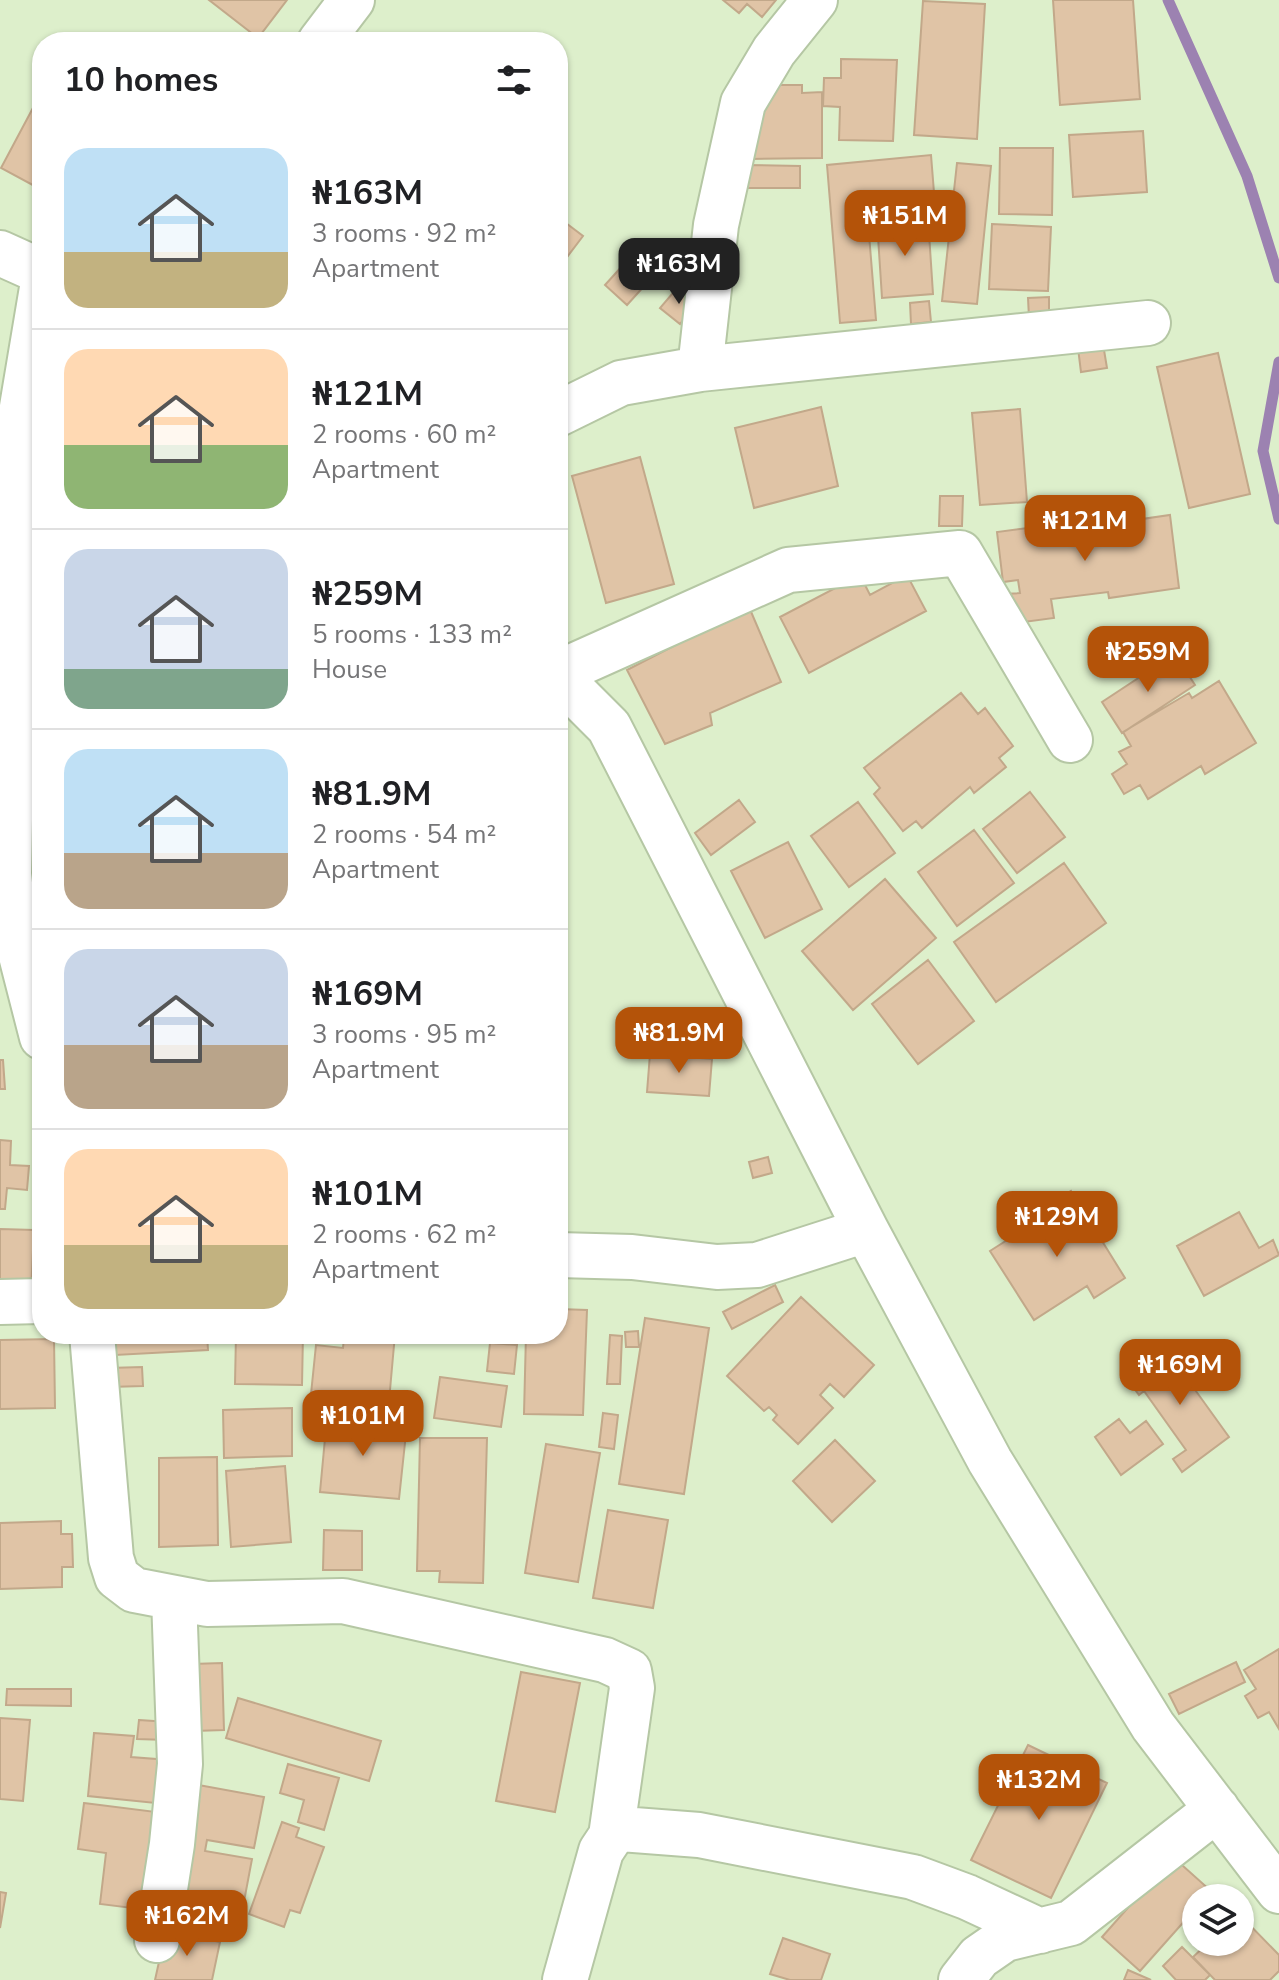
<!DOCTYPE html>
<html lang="en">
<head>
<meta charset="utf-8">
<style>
	:root { --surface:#fff; --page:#f6f6f6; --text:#202124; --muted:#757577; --line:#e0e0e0; --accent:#b45309 }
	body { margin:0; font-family:"Nunito Sans",sans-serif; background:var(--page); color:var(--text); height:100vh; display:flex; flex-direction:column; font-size:30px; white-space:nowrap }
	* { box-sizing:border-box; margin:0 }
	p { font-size:26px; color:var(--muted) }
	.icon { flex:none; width:44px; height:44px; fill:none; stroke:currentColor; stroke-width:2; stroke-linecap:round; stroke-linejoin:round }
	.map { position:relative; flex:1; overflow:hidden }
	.side { position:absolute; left:32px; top:32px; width:536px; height:1312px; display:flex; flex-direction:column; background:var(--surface); border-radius:32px; box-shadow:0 2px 6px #0004 }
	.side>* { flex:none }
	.controls { position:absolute; left:1182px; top:1884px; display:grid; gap:16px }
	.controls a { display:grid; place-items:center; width:72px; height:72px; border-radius:50%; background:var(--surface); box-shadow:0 2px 6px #0004; font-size:40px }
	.price { position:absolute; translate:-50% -68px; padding:0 18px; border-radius:16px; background:var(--accent); color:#fff; font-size:26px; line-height:52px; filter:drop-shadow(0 2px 4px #0008) }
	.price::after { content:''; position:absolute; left:50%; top:48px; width:24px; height:18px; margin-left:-12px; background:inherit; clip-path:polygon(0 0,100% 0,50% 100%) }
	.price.on { background:#222; color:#fff }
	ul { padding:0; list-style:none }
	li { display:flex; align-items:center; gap:24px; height:200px; padding:0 32px }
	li+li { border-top:2px solid var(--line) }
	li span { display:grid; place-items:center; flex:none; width:224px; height:160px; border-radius:24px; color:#555 }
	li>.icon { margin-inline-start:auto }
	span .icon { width:96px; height:96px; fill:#fffc; stroke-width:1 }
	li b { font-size:34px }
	h2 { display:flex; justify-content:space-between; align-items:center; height:96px; padding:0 32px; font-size:34px }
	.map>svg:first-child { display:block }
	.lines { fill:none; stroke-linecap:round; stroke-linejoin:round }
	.stream { stroke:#9c82b1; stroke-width:11 }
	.building { fill:#e0c4a6; stroke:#c2a88a; stroke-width:2 }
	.minor-casing { stroke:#b5c7a4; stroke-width:48 }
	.minor { stroke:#fff; stroke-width:44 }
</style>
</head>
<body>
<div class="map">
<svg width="1279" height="1980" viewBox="0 0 1279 1980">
	<rect width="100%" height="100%" fill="#ddefcb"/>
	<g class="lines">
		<path class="stream" d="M1168,0L1247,176L1279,278
			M1279,362L1263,451L1279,519"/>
	</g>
	<path class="building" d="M209,0H287L258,38Z
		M723,0H776L762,17L747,4L739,13Z
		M1053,0H1133L1140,99L1060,105Z
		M923,1L985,4L977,139L914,135Z
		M841,59L897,60L893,141L839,140L840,107L823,106L824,78H841Z
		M767,85H802V93L822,92V158L751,159Z
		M34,106L42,111V190L1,168Z
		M1143,131L1147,192L1073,197L1069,135Z
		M1000,148H1053L1052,215L999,214Z
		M931,155L935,205L867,210L876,320L840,323L827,165Z
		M957,163L991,166L977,304L942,301Z
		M743,165L800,166V188H742Z
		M558,217L583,236L558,269Z
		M928,218L933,294L882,298L877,221Z
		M992,224L1051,227L1048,291L989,289Z
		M624,264L646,284L627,305L605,285Z
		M678,287L697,304L680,324L660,308Z
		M1049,297V318H1029L1028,298Z
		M929,301L931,322L911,324L910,303Z
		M1103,344L1107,368L1081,372L1078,348Z
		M1218,353L1250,494L1189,508L1157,367Z
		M821,407L838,486L754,508L735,428Z
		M1020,409L1027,502L980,505L972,413Z
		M640,457L674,584L606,603L572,476Z
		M940,496H963L962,526H939Z
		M1170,515L1179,588L1109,598L1108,592L1051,599L1054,618L1008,624L1005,594L1020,593L1018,580L1003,582L997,532L1106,518L1107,524Z
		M860,575L870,595L907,575L926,611L809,673L780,617Z
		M749,607L781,682L710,713L712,725L665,744L627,670Z
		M1175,654L1195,685L1122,733L1102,702Z
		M1219,681L1256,743L1205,774L1201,766L1148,799L1140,785L1124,794L1112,774L1127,764L1119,752L1131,746L1123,732L1189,693L1192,698Z
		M961,693L978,714L985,708L1013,746L999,758L1006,767L974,793L970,787L922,828L916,821L903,831L874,794L880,788L864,768Z
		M1030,792L1065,837L1017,873L983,829Z
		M739,800L755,822L711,855L695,833Z
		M858,802L895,853L849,887L811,836Z
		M974,830L1014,883L957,926L918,872Z
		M788,842L822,909L765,938L731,871Z
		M1064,863L1106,923L996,1002L954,942Z
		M885,879L936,938L853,1010L802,951Z
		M928,960L974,1021L918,1064L872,1004Z
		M650,1054L712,1059L709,1096L647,1092Z
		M0,1060H3L5,1089H0Z
		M0,1140L11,1141L10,1165L29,1166L27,1190L7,1188L5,1209H0Z
		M768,1157L772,1173L753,1178L749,1162Z
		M1071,1191L1125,1278L1094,1298L1087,1286L1034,1320L990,1251L1034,1223L1030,1217L1039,1212L1045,1220L1063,1209L1057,1200Z
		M1239,1212L1259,1248L1273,1240L1279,1255L1204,1296L1177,1246Z
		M0,1229L34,1230L31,1292L0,1290Z
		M42,1229V1253L37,1254L36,1230Z
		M36,1256H42V1283H36Z
		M775,1285L783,1302L732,1329L723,1312Z
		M801,1297L874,1365L844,1397L830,1384L820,1395L833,1408L798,1444L773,1420L777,1415L769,1407L764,1411L727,1376Z
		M558,1309L587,1310L583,1415L524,1414L526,1334H558Z
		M645,1318L709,1328L684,1494L619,1484Z
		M638,1331L639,1347H626L625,1332Z
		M114,1334H207L208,1350L115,1355Z
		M236,1334H303L302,1385L235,1384Z
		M314,1334H395L389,1401L311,1394L316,1345L343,1348L344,1337Z
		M610,1335L622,1336L620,1384H607Z
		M54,1339L55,1408L0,1409V1340Z
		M490,1343L517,1345L514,1374L487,1371Z
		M1173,1347L1193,1376L1188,1380L1229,1437L1182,1472L1173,1459L1186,1450L1144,1391L1139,1395L1128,1380Z
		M142,1367L143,1386L109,1387L108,1368Z
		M440,1377L507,1386L501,1427L434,1418Z
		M292,1408V1456L224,1458L223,1410Z
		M603,1413L618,1415L614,1449L599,1447Z
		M327,1417L407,1424L399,1499L320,1492Z
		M1119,1419L1130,1433L1146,1421L1163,1444L1121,1475L1095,1437Z
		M420,1438H487L483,1583L439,1582L440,1571H417Z
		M835,1440L875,1481L832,1522L793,1481Z
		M546,1444L600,1453L578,1582L525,1573Z
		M217,1457L218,1545L159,1547V1458Z
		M285,1466L291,1542L231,1547L226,1471Z
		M608,1510L668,1520L653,1608L593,1598Z
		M61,1521V1534H72L73,1567H62V1587L0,1589V1523Z
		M324,1530L362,1531V1570H323Z
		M1279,1649V1729L1269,1712L1258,1718L1245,1696L1256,1689L1244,1670Z
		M1236,1662L1245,1682L1179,1714L1169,1694Z
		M222,1663L224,1730L194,1731L192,1664Z
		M521,1672L580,1683L555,1812L496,1801Z
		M7,1689H71V1706L6,1705Z
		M238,1698L381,1741L369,1781L226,1738Z
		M0,1718L30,1720L23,1801L0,1799Z
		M139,1720L168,1722L167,1740L137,1739Z
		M94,1733L134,1736L131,1757L169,1760L165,1804L88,1796Z
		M1028,1745L1107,1783L1051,1898L971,1860Z
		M288,1764L339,1778L324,1830L298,1822L304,1800L280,1793Z
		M193,1784L264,1797L254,1848L207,1840L205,1851L252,1859L242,1912L172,1900Z
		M84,1803L164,1813L157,1867L146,1865L140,1909L100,1904L106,1853L78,1849Z
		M282,1822L299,1828L296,1837L324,1847L300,1913L290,1910L284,1927L249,1914Z
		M1173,1857L1211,1891L1205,1898H1196V1908L1140,1971L1102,1937Z
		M1222,1888L1230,1898H1209Z
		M0,1892L6,1893L0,1928Z
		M1240,1915L1279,1955V1971L1270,1980H1215L1193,1957L1209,1942H1240Z
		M166,1930L220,1942L212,1980H155Z
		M783,1938L830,1954L821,1980H790L770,1974Z
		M1182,1947L1210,1975L1205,1980H1176L1163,1966Z
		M1128,1970L1151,1980H1124Z"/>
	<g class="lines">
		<g class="minor-casing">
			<path id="minor" d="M320,42L352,0
				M0,253L42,272
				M42,288L17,437L9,874L15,932L42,1037
				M700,369L716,225L743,103L774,51L815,0
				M558,414L621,383L700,369L1148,323
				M558,673L788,570L960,553L1070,740
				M558,676L609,727L866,1230L990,1461L1153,1726L1279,1891
				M558,1255L632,1257L717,1267L757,1265L866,1230
				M0,1302L42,1301
				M92,1334L111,1558L117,1577L134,1590L207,1604L343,1601L605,1660L629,1671L632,1688L611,1836
				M157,1940L172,1844L180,1764L174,1598
				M565,1980L601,1851L611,1836L621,1829L699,1835L913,1877L967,1897L1040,1931
				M961,1980L979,1957L1005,1939L1071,1923L1217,1809"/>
		</g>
		<use href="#minor" class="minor"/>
	</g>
</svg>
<div class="controls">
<a><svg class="icon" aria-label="layers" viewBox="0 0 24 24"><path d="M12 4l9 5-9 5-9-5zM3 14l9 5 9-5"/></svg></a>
</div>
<b class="price" style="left:905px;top:258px">₦151M</b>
<b class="price on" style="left:679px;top:306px">₦163M</b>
<b class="price" style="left:1085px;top:563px">₦121M</b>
<b class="price" style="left:1148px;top:694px">₦259M</b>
<b class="price" style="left:679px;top:1075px">₦81.9M</b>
<b class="price" style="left:1057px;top:1259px">₦129M</b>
<b class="price" style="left:1180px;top:1407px">₦169M</b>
<b class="price" style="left:363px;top:1458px">₦101M</b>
<b class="price" style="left:1039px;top:1822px">₦132M</b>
<b class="price" style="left:187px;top:1958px">₦162M</b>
<section class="side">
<h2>10 homes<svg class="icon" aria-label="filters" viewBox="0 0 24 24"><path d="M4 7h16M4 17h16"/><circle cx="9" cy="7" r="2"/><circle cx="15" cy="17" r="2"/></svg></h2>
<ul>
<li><span style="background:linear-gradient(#bfe0f5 65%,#c2b280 0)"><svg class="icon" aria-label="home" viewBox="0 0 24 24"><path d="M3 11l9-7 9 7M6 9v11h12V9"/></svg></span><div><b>₦163M</b><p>3 rooms · 92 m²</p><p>Apartment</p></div></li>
<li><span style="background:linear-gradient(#ffd9b3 60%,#8fb573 0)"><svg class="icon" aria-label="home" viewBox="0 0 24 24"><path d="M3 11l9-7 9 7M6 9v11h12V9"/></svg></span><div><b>₦121M</b><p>2 rooms · 60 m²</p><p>Apartment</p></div></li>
<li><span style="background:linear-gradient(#c9d6e8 75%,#7fa58c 0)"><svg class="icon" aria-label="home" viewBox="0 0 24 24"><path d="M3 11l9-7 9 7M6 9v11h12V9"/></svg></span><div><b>₦259M</b><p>5 rooms · 133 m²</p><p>House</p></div></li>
<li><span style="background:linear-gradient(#bfe0f5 65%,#b9a48a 0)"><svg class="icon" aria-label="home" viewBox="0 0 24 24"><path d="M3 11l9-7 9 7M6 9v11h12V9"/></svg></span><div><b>₦81.9M</b><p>2 rooms · 54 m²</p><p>Apartment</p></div></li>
<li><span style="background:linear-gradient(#c9d6e8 60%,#b9a48a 0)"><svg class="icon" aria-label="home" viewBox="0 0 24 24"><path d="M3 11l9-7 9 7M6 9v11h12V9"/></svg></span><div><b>₦169M</b><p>3 rooms · 95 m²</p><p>Apartment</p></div></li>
<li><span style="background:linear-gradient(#ffd9b3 60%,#c2b280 0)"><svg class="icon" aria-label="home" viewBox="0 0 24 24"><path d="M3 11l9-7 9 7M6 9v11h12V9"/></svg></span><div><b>₦101M</b><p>2 rooms · 62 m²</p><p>Apartment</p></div></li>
</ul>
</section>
</div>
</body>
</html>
